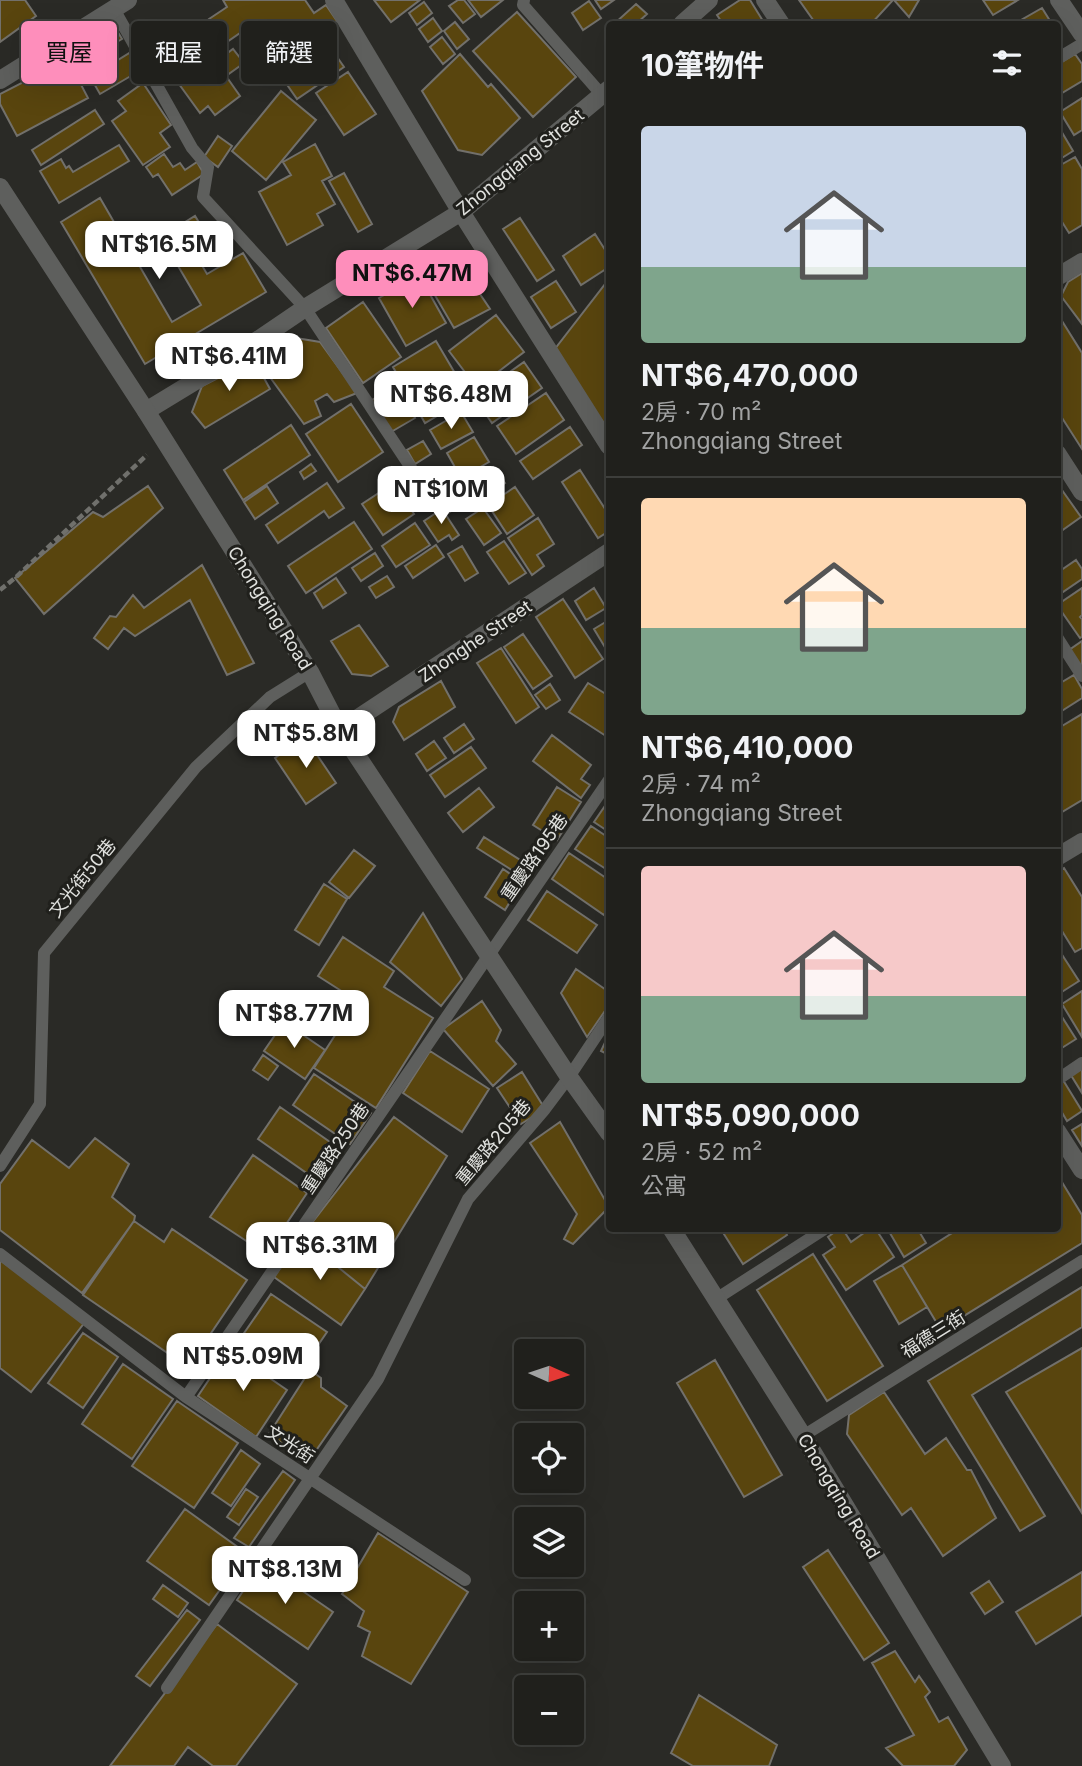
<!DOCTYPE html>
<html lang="zh-TW">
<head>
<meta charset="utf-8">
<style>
	:root { --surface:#20201c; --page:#2d2d29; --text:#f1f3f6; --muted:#a2a3a3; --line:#3d3e3b; --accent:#fe8ebb }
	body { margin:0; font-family:Inter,"Noto Sans TC",sans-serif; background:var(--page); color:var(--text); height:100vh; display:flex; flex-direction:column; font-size:26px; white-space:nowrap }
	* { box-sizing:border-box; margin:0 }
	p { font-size:23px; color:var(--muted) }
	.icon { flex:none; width:38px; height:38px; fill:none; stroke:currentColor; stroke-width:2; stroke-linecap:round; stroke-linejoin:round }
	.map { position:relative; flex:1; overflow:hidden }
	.sheet { position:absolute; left:606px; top:21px; width:455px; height:1211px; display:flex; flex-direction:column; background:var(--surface); border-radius:7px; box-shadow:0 7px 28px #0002,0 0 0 2px var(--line) }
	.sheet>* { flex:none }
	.top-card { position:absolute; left:21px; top:21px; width:480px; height:63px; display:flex; gap:14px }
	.needle { width:46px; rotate:93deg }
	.buttons { position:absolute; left:514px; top:1339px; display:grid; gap:14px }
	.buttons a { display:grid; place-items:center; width:70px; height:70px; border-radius:7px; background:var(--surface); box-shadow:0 7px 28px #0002,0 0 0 2px var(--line); font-size:35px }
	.price { position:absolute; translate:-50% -60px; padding:0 16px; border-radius:14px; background:#fff; color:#222; font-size:23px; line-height:46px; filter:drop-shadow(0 2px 4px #0008) }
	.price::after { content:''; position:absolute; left:50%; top:42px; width:21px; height:16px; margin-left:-10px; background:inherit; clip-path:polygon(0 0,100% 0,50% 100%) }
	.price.current { background:var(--accent); color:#111 }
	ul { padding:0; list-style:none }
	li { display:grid; align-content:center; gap:14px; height:371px; padding:0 35px }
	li+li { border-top:2px solid var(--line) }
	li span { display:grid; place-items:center; height:217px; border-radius:7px; color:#555 }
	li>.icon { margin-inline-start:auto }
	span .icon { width:126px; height:126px; fill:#fffc; stroke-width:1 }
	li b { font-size:30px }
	h2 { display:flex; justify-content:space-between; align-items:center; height:84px; padding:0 35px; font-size:30px }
	.tag { padding:0 24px; border-radius:7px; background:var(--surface); box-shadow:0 7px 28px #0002,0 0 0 2px var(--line); font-size:24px; line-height:63px }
	.tag.current { background:var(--accent); color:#111 }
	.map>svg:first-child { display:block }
	.building { fill:#59450e; stroke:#72706b; stroke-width:2 }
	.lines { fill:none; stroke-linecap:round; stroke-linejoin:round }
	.path { stroke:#70706c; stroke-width:4.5; stroke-dasharray:7 3.5; stroke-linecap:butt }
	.service { stroke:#5e5f5d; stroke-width:12 }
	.minor { stroke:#5e5f5d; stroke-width:18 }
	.tertiary { stroke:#5e5f5d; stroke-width:18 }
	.labels { text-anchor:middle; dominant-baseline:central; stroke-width:6; stroke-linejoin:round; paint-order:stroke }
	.street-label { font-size:18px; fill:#e1e2df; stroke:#20201c }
</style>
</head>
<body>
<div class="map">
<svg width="1082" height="1766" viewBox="0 0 1082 1766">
	<rect width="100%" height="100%" fill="#2a2a26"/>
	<path class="building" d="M0,0H25L36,16L0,42Z
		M223,0H305L314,13L326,5L337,21L267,68L243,31L224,44L209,19L227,7Z
		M374,0H420L391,22Z
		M458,0H464L475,14L463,23L449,6Z
		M468,0H503L481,17Z
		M595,0H614L601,9Z
		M740,0H750L763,21L757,24H723L717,15Z
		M799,0H893L871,24H816Z
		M894,0H919L909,17Z
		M983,0H1018L993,15Z
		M589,1L601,18L583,30L572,13Z
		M424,2L432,13L417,25L409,13Z
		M636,4L647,14L636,24H614Z
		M1042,8L1052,24H1014Z
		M517,12L576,77L533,117L473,51Z
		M433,18L442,31L428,42L419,29Z
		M111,21L122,39L105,49L113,63L131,52L141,70L100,94L85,68L96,62L82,39Z
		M455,22L469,39L457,49L444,31Z
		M442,37L455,54L443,64L430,47Z
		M328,44L344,67L297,99L281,76Z
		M204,49L214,63L233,49L244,63L226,76L240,96L215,115L208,106L200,113L171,73Z
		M460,54L488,87L491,84L520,118L482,155L458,150L422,91Z
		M1075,54L1082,64V81L1057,96V65Z
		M74,56L83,74L77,77L88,98L17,136L0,104V94Z
		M348,72L376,114L344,135L316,93Z
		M143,83L171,125L160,133L170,147L143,165L112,121L126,111L118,101Z
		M281,91L316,120L266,180L232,151Z
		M1082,98V130L1074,135L1060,112Z
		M95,110L104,124L41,165L32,150Z
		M1057,124L1073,151L1057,161Z
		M218,136L232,146L218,167L204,157Z
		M315,144L332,176L322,181L335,204L317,214L323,225L287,245L259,192L291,175L283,162Z
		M119,145L129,161L59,203L40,171L61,159L66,168L69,166L73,172Z
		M164,154L173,167L180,163L185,170L197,162L204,174L172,195L158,174L153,177L146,167Z
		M1075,157L1082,169V225L1069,233L1057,214V167Z
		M344,173L372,224L358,232L329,181Z
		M100,198L172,322L201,305L161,237L195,216L211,242L194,252L207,274L243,253L266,292L145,364L61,222Z
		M520,218L554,270L537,281L503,229Z
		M595,234L609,256V267L581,285L563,256Z
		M436,263L461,266L490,309L454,328L422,273Z
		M1082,273V324L1061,296L1068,282Z
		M419,275L446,323L406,346L379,298Z
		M609,279V430L551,354Z
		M556,281L576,312L551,328L531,297Z
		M363,302L401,357L363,383L326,328Z
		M1057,313L1082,353V449L1057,410Z
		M496,315L524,352L477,388L449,351Z
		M296,338L320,342L357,393L334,402L327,394L315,401L321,416L304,424L259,362Z
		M436,341L469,397L425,423L393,367Z
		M254,360L270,389L205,428L192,412L202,386Z
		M524,362L542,388L492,423L474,397Z
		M396,385L415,418L391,432L372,400Z
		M546,393L564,420L516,454L497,426Z
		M351,404L383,452L338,482L306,434Z
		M461,412L473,432L441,449L430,430Z
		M291,425L310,455L243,500L224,470Z
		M570,427L582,445L533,479L520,461Z
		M474,437L489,462L461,478L447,453Z
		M423,441L431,454L415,464L407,450Z
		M311,464L316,471L304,479L300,472Z
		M493,467L505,483L474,505L463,488Z
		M444,469L464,503L448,513L428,478Z
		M580,470L609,515V531L598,538L562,482Z
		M327,483L344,508L329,518L324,511L278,543L266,525Z
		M394,483L414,514L383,535L362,504Z
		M1057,483L1081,517L1057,534Z
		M148,486L163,508L44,614L15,578L93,512L103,517Z
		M267,486L278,503L255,519L244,502Z
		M515,487L534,515L507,534L488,505Z
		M483,508L501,533L484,545L466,519Z
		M442,509L459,535L452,540L449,535L438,542L424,521Z
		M538,518L554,544L537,555L544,566L532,575L508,538Z
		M354,522L372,549L306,593L288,566Z
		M415,523L430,545L396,567L382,546Z
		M504,541L526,573L509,584L487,552Z
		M436,545L444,557L413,578L405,566Z
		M462,546L478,573L465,581L448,554Z
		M375,553L383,566L361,581L352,568Z
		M1076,560L1082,569V579L1057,596V573Z
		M202,565L254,663L227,675L190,600L135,636L124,628L108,649L94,638L110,616L116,617L133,595L144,608Z
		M387,576L394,587L376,598L369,587Z
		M336,578L346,593L323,608L314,593Z
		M594,588L606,608L586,620L575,601Z
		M1082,588V615L1080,617L1082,619V637L1080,638L1057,605Z
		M563,599L603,659L575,678L536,617Z
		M609,620V654L594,629Z
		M359,625L388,666L371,676L352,674L331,641Z
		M523,634L552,676L533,689L504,647Z
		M1082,641V670L1069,650Z
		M501,648L539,707L516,723L477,663Z
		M1074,675L1082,689V698L1057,714V685Z
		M441,681L455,707L404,740L393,722L399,707Z
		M588,683L609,696V738L569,712Z
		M550,684L560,700L546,709L535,695Z
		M1082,714V800L1057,815V729Z
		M464,724L474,739L454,753L444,738Z
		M552,735L591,765L581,779L590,785L581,798L533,761Z
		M305,737L336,783L306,804L275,758Z
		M434,741L446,758L427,771L416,754Z
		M471,747L486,768L445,797L430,775Z
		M557,787L581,802L557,840L533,825Z
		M479,788L494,807L463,832L448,813Z
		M609,800V832L594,822Z
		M591,826L609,838V871L575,849Z
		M484,837L525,863L518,874L477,848Z
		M354,850L375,866L349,898L329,882Z
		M569,853L609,880V907L604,915L552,879Z
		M1064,868L1082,897V948L1075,952L1057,923V872Z
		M503,869L522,882L505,910L485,897Z
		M324,884L347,899L319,945L295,930Z
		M547,891L597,925L577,953L528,920Z
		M423,913L462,979L441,1006L390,962Z
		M343,937L394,971L384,987L433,1018L376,1108L314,1068L357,1001L318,976Z
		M1059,950L1079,981L1057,995V951Z
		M576,969L609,992V1005L587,1037L561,993Z
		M1082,991V1037L1062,1004Z
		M482,1001L501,1030L496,1041L516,1064L493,1086L443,1029Z
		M1057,1009L1076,1039L1057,1051Z
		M284,1022L325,1050L305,1079L264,1051Z
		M609,1034V1055L601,1051Z
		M430,1051L489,1089L462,1132L403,1093Z
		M263,1055L278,1066L268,1080L253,1070Z
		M1082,1064V1093L1069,1072Z
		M522,1072L545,1109L521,1124L497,1088Z
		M314,1074L371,1113L350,1144L293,1105Z
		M1063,1080L1082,1111L1067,1121L1057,1104V1084Z
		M280,1107L340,1149L318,1181L258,1139Z
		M394,1117L447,1156L365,1289L301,1237Z
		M560,1122L609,1207L573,1244L564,1239L577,1214L530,1143Z
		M1082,1124V1146L1072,1130Z
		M95,1138L129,1164L112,1197L135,1216L134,1221L82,1293L0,1230V1184L32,1140L69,1168Z
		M253,1155L307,1193L266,1254L210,1217Z
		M1057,1174L1082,1215V1243L941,1330L902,1265L952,1233L950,1228H1057Z
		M134,1221L164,1242L172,1229L247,1280L188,1367L83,1295Z
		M726,1228H783L787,1235L743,1264L722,1231Z
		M840,1228H842L851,1242L871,1228H875L894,1257L846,1290L823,1255L835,1247L828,1237Z
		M887,1228H917L926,1243L904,1257Z
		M301,1237L365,1289L341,1325L274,1277Z
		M813,1254L883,1366L827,1401L757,1290Z
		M0,1260L85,1322L31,1392L0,1368Z
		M902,1265L927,1307L899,1324L874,1281Z
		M1082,1287V1327L972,1395L1045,1516L1020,1531L928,1381Z
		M271,1294L327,1332L296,1377L240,1339Z
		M83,1333L118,1357L83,1408L48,1383Z
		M1082,1348V1513L1006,1392Z
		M229,1350L287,1390L256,1437L198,1396Z
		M715,1360L782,1475L744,1497L677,1383Z
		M123,1364L173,1399L132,1459L82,1424Z
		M310,1370L321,1378V1387L347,1406L308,1462L269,1434Z
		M884,1392L925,1454L946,1438L967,1470H971L996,1518L943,1556L911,1508L902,1515L847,1434L849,1415Z
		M177,1401L238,1443L194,1508L132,1466Z
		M241,1450L260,1464L231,1506L212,1493Z
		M283,1471L295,1480L249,1547L234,1538Z
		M246,1489L258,1497L239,1525L227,1517Z
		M185,1509L246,1553L209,1605L147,1561Z
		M378,1533L468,1592L411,1684L362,1656L370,1632L358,1626L364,1611L342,1594Z
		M828,1550L889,1643L864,1660L803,1567Z
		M262,1563L333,1612L308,1649L237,1600Z
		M1082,1572V1615L1036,1644L1016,1612Z
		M989,1581L1003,1602L985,1614L971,1593Z
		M163,1585L188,1603L178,1617L153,1599Z
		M187,1610L200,1620L150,1686L136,1676Z
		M217,1624L297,1684L236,1766H213L188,1747L174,1766H110Z
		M895,1651L915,1682L919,1676L930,1692L925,1697L939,1722L948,1717L967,1750L954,1766H903L886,1748L914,1735L872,1663Z
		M699,1695L777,1745L769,1766H693L671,1753Z"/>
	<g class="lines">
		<path class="path" d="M0,590L15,578L147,455"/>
		<path class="service" d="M524,0L523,5L602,95
			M114,9L192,148L208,167L203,197L305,308L433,501
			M1057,59L1082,44
			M1057,637L1082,676
			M1057,1080L1082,1063
			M0,1166L40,1104L44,953L196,767L270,697L310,672
			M0,1254L186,1397L465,1580
			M716,1299L826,1228
			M186,1397L609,780
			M803,1436L1082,1261
			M167,1688L378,1379L468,1199L545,1109L569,1077L609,1017"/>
		<path class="minor" d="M334,0L461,212L609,446
			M765,0L781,24
			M1059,0L1082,34
			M682,24L709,0
			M0,80L128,0
			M1057,277L1082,262
			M146,411L215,369L305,308L461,212L609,89
			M1057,453L1082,492
			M340,730L609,552
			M1057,857L1082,842
			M1057,1131L1082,1170"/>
		<path class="tertiary" d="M0,187L146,411L310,672L340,730L569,1077L609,1133
			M671,1228L803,1436L1002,1766"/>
	</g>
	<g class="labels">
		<g class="street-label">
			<text transform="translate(520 162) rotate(-39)">Zhongqiang Street</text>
			<text transform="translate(270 608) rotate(58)">Chongqing Road</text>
			<text transform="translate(475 641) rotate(-34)">Zhonghe Street</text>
			<text transform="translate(534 857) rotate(-55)">重慶路195巷</text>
			<text transform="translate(82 878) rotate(-51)">文光街50巷</text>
			<text transform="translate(493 1142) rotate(-50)">重慶路205巷</text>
			<text transform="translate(335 1148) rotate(-56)">重慶路250巷</text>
			<text transform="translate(933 1334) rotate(-32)">福德三街</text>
			<text transform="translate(290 1444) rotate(33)">文光街</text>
			<text transform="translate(839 1496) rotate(59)">Chongqing Road</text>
		</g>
	</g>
</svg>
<div class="buttons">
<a><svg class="needle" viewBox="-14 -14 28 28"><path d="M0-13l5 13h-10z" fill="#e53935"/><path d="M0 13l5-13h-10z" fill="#a2a3a3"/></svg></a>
<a><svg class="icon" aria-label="locate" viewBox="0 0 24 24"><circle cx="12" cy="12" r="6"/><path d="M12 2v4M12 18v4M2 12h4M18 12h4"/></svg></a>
<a><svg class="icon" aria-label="layers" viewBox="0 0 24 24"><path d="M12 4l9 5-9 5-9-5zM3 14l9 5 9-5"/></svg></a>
<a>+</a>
<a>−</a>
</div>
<b class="price" style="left:159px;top:281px">NT$16.5M</b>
<b class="price current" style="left:412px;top:310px">NT$6.47M</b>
<b class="price" style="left:229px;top:393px">NT$6.41M</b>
<b class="price" style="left:451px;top:431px">NT$6.48M</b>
<b class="price" style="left:441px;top:526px">NT$10M</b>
<b class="price" style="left:306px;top:770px">NT$5.8M</b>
<b class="price" style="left:294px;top:1050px">NT$8.77M</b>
<b class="price" style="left:320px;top:1282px">NT$6.31M</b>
<b class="price" style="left:243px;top:1393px">NT$5.09M</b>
<b class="price" style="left:285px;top:1606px">NT$8.13M</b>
<div class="top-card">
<a class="tag current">買屋</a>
<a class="tag">租屋</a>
<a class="tag">篩選</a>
</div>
<section class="sheet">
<h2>10筆物件<svg class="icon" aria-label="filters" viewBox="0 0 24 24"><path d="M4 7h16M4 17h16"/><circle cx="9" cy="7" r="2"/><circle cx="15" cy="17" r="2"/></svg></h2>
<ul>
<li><span style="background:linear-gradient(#c9d6e8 65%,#7fa58c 0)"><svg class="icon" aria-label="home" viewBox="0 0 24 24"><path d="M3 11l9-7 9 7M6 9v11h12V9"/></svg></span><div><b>NT$6,470,000</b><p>2房 · 70 m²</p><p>Zhongqiang Street</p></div></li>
<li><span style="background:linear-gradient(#ffd9b3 60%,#7fa58c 0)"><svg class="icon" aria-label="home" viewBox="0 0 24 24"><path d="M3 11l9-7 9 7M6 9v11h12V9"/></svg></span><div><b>NT$6,410,000</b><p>2房 · 74 m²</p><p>Zhongqiang Street</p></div></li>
<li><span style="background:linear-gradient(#f6c9c9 60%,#7fa58c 0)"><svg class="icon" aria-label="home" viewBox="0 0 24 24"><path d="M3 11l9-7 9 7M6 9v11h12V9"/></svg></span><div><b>NT$5,090,000</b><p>2房 · 52 m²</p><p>公寓</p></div></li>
</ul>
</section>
</div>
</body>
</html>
